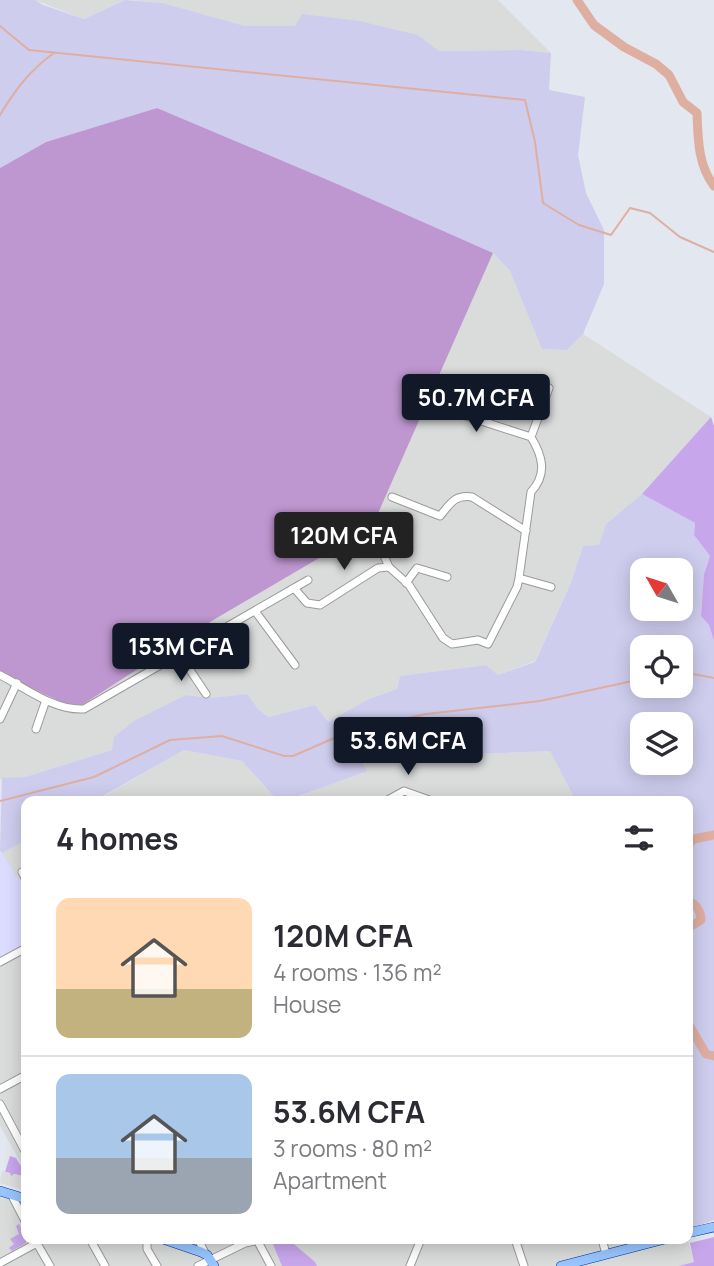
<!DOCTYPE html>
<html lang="en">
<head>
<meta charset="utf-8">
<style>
	:root { --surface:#fff; --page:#f7f7f7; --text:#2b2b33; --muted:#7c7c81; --line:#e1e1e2; --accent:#111827 }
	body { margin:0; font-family:Manrope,sans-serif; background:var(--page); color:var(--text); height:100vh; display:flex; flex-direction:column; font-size:26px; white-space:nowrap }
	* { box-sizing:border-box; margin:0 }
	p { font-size:23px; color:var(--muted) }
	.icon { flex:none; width:38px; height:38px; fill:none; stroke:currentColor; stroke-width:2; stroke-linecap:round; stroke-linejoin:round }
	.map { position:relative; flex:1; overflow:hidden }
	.drawer { position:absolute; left:21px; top:796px; width:672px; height:448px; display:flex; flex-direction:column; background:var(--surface); border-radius:14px; box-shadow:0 4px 18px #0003 }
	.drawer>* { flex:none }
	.needle { width:46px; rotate:309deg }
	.controls { position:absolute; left:630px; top:558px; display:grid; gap:14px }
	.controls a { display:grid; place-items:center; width:63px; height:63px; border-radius:14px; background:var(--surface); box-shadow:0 4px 18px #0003; font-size:35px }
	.price { position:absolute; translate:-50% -60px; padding:0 16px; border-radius:7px; background:var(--accent); color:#fff; font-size:23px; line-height:46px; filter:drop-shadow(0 2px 4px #0008) }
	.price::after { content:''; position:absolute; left:50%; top:42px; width:21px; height:16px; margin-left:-10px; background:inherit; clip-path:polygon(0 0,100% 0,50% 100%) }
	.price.selected { background:#222; color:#fff }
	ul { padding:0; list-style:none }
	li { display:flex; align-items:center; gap:21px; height:175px; padding:0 35px }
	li+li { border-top:2px solid var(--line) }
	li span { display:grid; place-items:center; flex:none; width:196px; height:140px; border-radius:14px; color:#555 }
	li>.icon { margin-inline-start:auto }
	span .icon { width:84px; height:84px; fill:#fffc; stroke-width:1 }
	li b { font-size:30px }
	h2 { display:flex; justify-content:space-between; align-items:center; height:84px; padding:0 35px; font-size:30px }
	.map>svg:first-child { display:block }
	.residential { fill:#dadbdb }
	.education { fill:#dbdcff }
	.farmland { fill:#cfcdee; fill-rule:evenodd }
	.grass { fill:#c8a6eb }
	.forest { fill:#be96d0 }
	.parking { fill:#ddd }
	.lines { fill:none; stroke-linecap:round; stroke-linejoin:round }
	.stream { stroke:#deaea1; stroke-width:2 }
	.river { stroke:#deaea1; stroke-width:9 }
	.minor-casing { stroke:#9a9a9a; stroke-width:9 }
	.major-casing { stroke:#003496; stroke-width:10 }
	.minor { stroke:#fff; stroke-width:7 }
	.major { stroke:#98c5ff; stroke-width:9 }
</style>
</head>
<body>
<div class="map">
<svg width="714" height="1266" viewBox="0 0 714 1266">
	<rect width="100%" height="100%" fill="#e3e7ef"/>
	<path class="residential" d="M35,0H125L84,19Z
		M132,0H498L551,53L521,50L439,51L418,35L295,26H245L163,3Z
		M493,253L510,271L543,349L567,350L583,334L711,417L642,494L606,524L599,545L583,546L571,583L535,661L498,675L485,665L400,676L397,689L369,699L328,723L315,705L269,717L259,710L247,694L210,698L186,695L112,750L25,777L0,779V673L65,704L79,707L215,619L372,527Z
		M390,743L406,753V757L550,751L576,801L285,802L366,770L360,758Z
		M184,750L242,761L278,801L94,802Z
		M26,840V1172L0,1126V850L2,853Z
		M0,1197L26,1205V1239H144L199,1255L207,1266H0Z
		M176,1239H687L695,1262L679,1266H215L208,1253Z"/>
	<path class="education" d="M0,850L26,891V946L0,961Z"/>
	<path class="farmland" d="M0,0H35L43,5L84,19L125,0L163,3L245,26H295L302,14L359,21L418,35L439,51L521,50L551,53L549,90L585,97L578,155L586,193L604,230V284L583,334L567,350L542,349L510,271L493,253L335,183L157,108L46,142L0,168Z
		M642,494L695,523L694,535L710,556L704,574L701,616L709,625L714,641V1220L688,1229V802L576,801L550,751L405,757V753L390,743L360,758L367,771L285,801H278L242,761L184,750L94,801L26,802V840L2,853L0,850L2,778L25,777L112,750L114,737L134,721L186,695L210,698L247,694L259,710L269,717L315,705L328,722L369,699L397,689L400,676L486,665L498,675L535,662L571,583L583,546L599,545L606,524ZM642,570H681V609H642ZM642,648H681V686H642ZM642,724H681V763H642Z"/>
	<path class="grass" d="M711,417L714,426V641L709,625L701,616L704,574L710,556L694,535L695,523L642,494Z
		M10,1156L16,1158L21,1166L26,1168V1177L15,1174L11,1177L10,1173L5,1172Z
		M19,1224L26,1237V1243L12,1251L9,1248L14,1244L10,1239L19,1234L16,1226Z
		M714,1237V1266H679L694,1262L690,1243Z
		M282,1239H288L315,1262L317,1266H282L273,1244Z"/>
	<path class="forest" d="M157,108L335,183L493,253L372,527L215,619L79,707L65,704L0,673V168L46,142Z"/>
	<path class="parking" d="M2,1171L10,1173L11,1176L14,1174L26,1177L24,1190L0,1183Z"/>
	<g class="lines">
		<path class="stream" d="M0,26L29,50L525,100L535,142L543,203L579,225L611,235L630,208L650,213L680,237L714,252
			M0,115C15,90 30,70 54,53
			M681,675L693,674L714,678
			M0,801L94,777L170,740L222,736L284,756H293L348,732L426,714L540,701L642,679"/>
		<path class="river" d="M577,0L594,25L624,47L656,64L669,75L683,102L697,113C698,139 698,165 714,186
			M688,845L694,839L714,835
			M688,901C696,904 701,911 701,920L688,928
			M688,1023L706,1054L714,1056"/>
		<g class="minor-casing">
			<path id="minor" d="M429,404L531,437C542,455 548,474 531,492L519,578L551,587
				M487,422L496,399L503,388
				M531,437L549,388
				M392,497L440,516C450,504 455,494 472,497L526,531
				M374,533L389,567L409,585L443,638L452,644L478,640L488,644L517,587L519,578
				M406,583L417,568L447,577
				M294,588L307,603L320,605L378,568L389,567
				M255,611L295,665
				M180,655L206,694
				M0,675C26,688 54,711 84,709L308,580
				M0,719L17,683
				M36,729L46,700
				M560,801V802
				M384,802L404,791L435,802
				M22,872L26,880
				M0,962L26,948
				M0,1089L26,1075
				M0,1104L26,1153
				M11,1194L26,1223
				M90,1239L105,1266
				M147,1239V1249L157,1266
				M198,1239L206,1255
				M515,1239L524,1266
				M602,1239L606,1254
				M35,1240L50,1266
				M257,1240L271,1266
				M0,1263L37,1243
				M198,1266L245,1243L266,1239
				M410,1266L421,1239"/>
		</g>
		<g class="major-casing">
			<path id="major" d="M0,1191L26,1199
				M688,1233L714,1227
				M163,1239L201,1252L207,1255L214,1266
				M561,1266L665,1239"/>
		</g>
		<use href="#minor" class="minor"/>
		<use href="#major" class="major"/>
	</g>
</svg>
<div class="controls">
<a><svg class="needle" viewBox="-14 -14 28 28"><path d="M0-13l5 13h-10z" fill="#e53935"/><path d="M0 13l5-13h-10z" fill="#7c7c81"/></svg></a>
<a><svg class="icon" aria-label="locate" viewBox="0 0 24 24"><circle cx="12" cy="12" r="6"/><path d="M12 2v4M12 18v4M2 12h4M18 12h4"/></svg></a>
<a><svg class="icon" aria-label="layers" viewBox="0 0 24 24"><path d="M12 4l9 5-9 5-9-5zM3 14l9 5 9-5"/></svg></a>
</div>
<b class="price" style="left:476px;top:434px">50.7M CFA</b>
<b class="price selected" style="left:344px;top:572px">120M CFA</b>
<b class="price" style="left:181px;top:683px">153M CFA</b>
<b class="price" style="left:408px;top:777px">53.6M CFA</b>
<section class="drawer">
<h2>4 homes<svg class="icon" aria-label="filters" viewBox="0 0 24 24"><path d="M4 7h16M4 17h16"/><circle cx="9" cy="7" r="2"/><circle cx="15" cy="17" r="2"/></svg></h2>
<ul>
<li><span style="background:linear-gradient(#ffd9b3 65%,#c2b280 0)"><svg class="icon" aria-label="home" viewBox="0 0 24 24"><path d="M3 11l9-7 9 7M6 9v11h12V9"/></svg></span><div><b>120M CFA</b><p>4 rooms · 136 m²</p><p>House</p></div></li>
<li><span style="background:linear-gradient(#a9c7e8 60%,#9aa5b1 0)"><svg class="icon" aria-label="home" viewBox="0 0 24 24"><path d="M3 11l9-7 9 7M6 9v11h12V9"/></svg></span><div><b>53.6M CFA</b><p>3 rooms · 80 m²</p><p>Apartment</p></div></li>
</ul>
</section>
</div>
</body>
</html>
